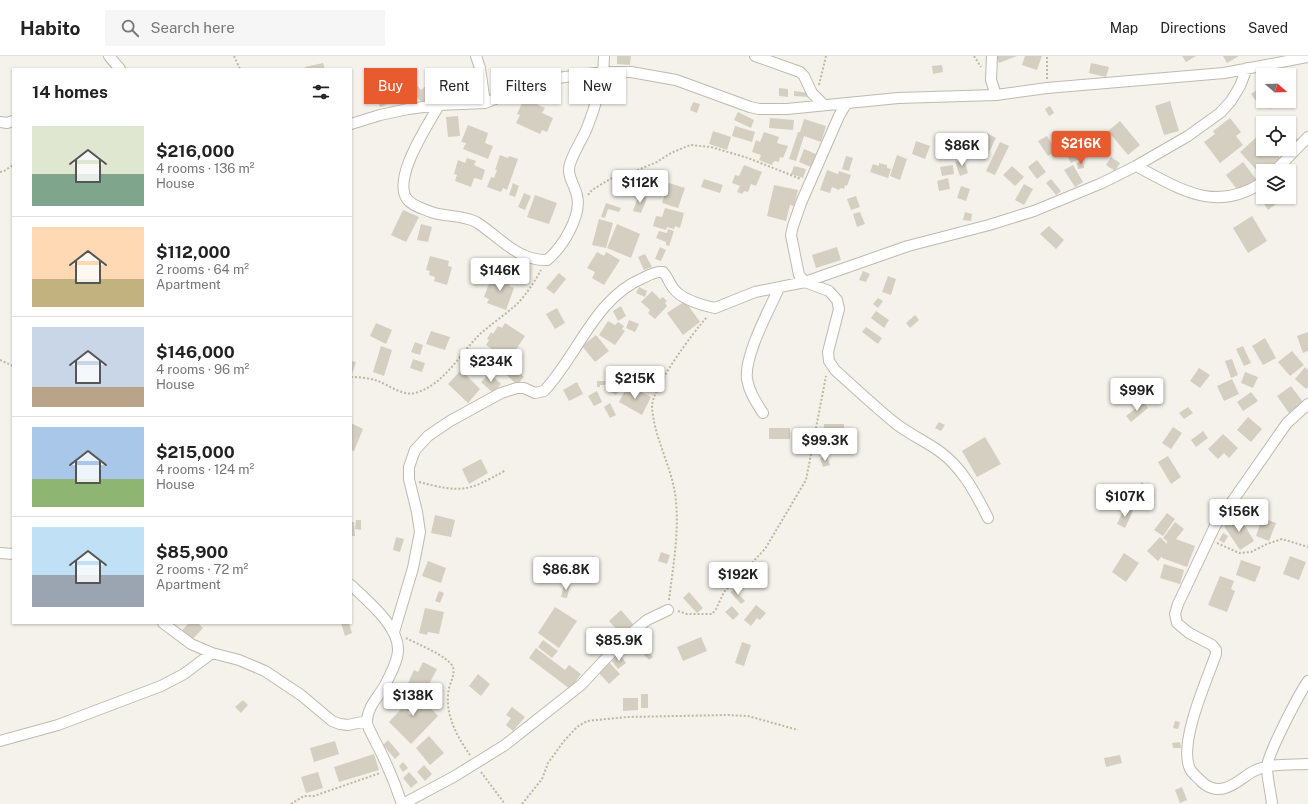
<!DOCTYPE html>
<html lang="en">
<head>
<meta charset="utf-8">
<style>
	:root { --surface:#fff; --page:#f6f6f6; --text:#222; --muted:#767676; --line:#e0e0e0; --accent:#e85b2e }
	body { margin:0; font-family:"Public Sans",sans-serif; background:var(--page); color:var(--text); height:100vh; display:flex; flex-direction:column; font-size:15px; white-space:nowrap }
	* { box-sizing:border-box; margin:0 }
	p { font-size:13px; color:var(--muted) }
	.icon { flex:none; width:22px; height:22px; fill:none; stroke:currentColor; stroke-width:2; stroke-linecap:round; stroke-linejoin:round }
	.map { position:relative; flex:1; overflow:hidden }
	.sheet { position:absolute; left:12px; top:12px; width:340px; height:556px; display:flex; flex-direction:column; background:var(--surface); border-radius:0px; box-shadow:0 1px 3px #0004 }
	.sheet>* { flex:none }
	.banner { position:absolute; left:364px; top:12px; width:380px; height:36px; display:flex; gap:8px }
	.needle { width:26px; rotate:109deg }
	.buttons { position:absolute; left:1256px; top:12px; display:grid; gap:8px }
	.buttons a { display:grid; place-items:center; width:40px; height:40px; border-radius:0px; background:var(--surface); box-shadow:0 1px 3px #0004; font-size:20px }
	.price { position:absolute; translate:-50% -34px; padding:0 9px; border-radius:4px; background:#fff; color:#222; font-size:13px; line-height:26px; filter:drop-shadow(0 1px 2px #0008) }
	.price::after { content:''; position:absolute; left:50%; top:24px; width:12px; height:9px; margin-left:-6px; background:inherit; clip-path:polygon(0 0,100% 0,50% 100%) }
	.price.selected { background:var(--accent); color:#fff }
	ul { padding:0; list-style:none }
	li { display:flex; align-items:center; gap:12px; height:100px; padding:0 20px }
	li+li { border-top:1px solid var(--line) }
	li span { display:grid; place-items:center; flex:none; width:112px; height:80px; border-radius:0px; color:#555 }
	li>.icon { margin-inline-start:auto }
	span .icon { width:48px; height:48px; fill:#fffc; stroke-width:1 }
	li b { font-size:17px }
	h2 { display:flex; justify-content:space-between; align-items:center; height:48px; padding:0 20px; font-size:17px }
	.chip { padding:0 14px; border-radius:0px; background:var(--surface); box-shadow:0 1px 3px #0004; font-size:14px; line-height:36px }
	.chip.selected { background:var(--accent); color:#fff }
	header { display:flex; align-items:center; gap:24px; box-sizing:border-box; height:56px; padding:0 20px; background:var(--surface); border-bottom:1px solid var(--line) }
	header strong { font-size:19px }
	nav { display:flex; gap:22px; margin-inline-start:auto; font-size:14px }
	.search { width:280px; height:36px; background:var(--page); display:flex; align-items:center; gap:10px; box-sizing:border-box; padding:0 14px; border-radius:0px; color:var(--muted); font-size:15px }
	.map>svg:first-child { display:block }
	.building { fill:#d5cfc1; fill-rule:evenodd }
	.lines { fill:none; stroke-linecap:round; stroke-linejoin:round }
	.street-casing { stroke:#bfbaae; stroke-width:12 }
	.path { stroke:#bfb7a0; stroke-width:2; stroke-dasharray:2 2; stroke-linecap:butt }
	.street { stroke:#fff; stroke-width:10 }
</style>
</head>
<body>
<header>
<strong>Habito</strong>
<div class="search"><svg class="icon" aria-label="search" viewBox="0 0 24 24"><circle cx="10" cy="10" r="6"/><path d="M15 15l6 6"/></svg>Search here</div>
<nav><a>Map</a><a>Directions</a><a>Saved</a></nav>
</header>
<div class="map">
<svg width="1308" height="748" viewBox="0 0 1308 748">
	<rect width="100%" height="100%" fill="#f4f2eb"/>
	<path class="building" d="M617,0H631L630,9L617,8Z
		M996,0H1017L999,7Z
		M1025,0H1042L1037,14L1022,9Z
		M1182,0H1196L1186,6Z
		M1223,0H1239L1227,7Z
		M323,7L325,13H305V11Z
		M1091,7L1109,11L1106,21L1089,17Z
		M942,9L943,16L933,18L932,10Z
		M436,21L445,30L424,49L410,33L416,28L421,34Z
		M779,32L788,33V41L779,40Z
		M1258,33L1263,39L1255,44L1251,38Z
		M389,35L393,46L380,51L377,41L382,40V37Z
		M794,35L809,37V41L794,40Z
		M523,45L529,48L530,45L545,52L542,57L553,62L547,76L542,74L540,78L516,67L520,59L517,58Z
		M1170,45L1179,75L1164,79L1155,50Z
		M1264,45H1281L1270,53Z
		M693,46L700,48L697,57L690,54Z
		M1050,50L1054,57L1049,60L1045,53Z
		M738,56L754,64L751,72L734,64Z
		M458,60L460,80L448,81L446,61Z
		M770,62L794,64L793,74L769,72Z
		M1230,62L1241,76L1236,80L1243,89L1220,107L1204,86L1215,78L1213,75Z
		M804,63L826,70L821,86L804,80L796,105L789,103L798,76H800Z
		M1120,65L1140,89L1128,99L1108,75Z
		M468,69L488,77L485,87L493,90L488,103L463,93L466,87L461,86Z
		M735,70L755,76L752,86L732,80Z
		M713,75L731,81L727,94L709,88Z
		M764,76L779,81L777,87L788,90L783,102L780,101L779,106L774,105L772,109L759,104L761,99L752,96L756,84L760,86Z
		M987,77L996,82L985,104L976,100Z
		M1259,79L1263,83V93H1272L1283,105L1271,115H1263V121L1240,96Z
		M1294,79L1300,86L1292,93L1289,90V84Z
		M1047,80L1056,95L1048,100L1038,85Z
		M1073,84L1081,102L1071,107L1062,89Z
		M916,85L930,90L925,103L912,98Z
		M1000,86L1009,90L995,119L986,115Z
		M804,93L816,98L811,111L799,106Z
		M500,99L508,102L509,100L518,103L507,134L503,132L501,136L487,131L491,121L494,122L497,114H495Z
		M897,99L907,103L900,124L890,120Z
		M846,100L853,102L849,115L842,113Z
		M1111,101L1120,107L1115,115L1106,109Z
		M467,102L476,105L474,109L485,114L482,124L474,122L471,131L455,125L457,119L454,118L458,104L465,107Z
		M964,103L968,117L960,120L955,106Z
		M1037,104L1046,116L1037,123L1028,111Z
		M1083,105L1084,112L1078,113L1077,107Z
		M1243,106L1256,123L1239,136L1226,119Z
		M879,107L887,109V112L891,113L888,122L870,116L873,108L879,110Z
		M744,109L762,116L756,130L751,128L748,136L744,135L742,138L737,136L740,130L732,127L735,119L739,120Z
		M953,109L954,118L942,120L940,111Z
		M1073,109L1083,126L1075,131L1064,114Z
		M794,110L806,113L803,122L791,118Z
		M1012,110L1024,121L1015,130L1003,119Z
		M827,114L838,118L839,115L851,119L847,130L845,129L844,133L840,132L839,134L832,131L830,137L820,134Z
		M642,121L663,122L662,139L640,138Z
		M948,122L950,133L939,135L937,125Z
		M704,123L723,129L720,137L701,131Z
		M1051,123L1061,135L1056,139L1046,127Z
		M513,127L519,130L515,141L509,139Z
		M669,127L685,132L678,152L662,147Z
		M1024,128L1033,133L1024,149L1015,144Z
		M774,129L798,134L794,150L790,149L786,165L767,160Z
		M961,130L970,133L966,145L957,142Z
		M524,137L531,140L525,154L518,151Z
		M535,139L557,147L549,168L527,161Z
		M639,139L647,142L641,157L633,155Z
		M856,140L860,151L851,154L847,143Z
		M1264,141H1277L1280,145L1268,154L1261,143Z
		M606,147L621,152L619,156L608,153L605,162L601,161Z
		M665,152L684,157L680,172L675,170L674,173L667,171L666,174L653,170L656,160L662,161Z
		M403,154L419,161L406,186L391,179Z
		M860,156L865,168L857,171L853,158Z
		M965,156L972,158L971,165L963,164Z
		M1252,160L1267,185L1248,197L1233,172Z
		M599,163L613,167L606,192L592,189Z
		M421,168L432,171L428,186L417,184Z
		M617,168L640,178L631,202L607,192Z
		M1049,170L1064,184L1056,193L1040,178Z
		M668,173L674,175L669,190L666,189V186L656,182L659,175L667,177Z
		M660,191L666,194L661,205L655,203Z
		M837,191L841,204L816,212L812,199Z
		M597,196L604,200L606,196L620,204L604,229L592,222L595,216L587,212Z
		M645,198L652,211L644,214L638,201Z
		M430,200L449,205L448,210L452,211L447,229L434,225L435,221L429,219L430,215L426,214Z
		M863,215L870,218L866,226L859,224Z
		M559,217L566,223L554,238L546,232Z
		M500,219L512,223L509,230L514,232L506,254L487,247L489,243L484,241L491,222L497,225Z
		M888,220L896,223L891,239L882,236Z
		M639,231L647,235L645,241L636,237Z
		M652,235L660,243L663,241L667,245L665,247L667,250L655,263L648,257L650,254L641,246Z
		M878,242L883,245L878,252L873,248Z
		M685,245L700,266L683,279L667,257Z
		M621,250L626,260L618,265L613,255Z
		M557,252L565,267L555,273L546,258Z
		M876,255L889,264L884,272L871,262Z
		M915,259L919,264L910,272L906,267Z
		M629,264L639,268L635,276L626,272Z
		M608,265L615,269L618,266L624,270L622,273L625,275L615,289L599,279Z
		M376,267L392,274L386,288L370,280Z
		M505,267L525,280L509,304L486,289L489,284L487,283L491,276L493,278L498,270L502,272Z
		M866,271L882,282L878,288L862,276Z
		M431,275L450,281L445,294L426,288Z
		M1308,276V295L1303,297L1297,280Z
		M596,279L609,295L595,306L582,290Z
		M1265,282L1276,302L1263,309L1252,290Z
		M415,286L423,289L420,299L411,296Z
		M381,290L392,294L384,320L373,316Z
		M1243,290L1251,307L1244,310L1236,293Z
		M1292,295L1304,309L1290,320L1278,306Z
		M481,300L488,307L477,318L470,312Z
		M413,303L425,307L422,316L410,312Z
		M1232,303L1238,319L1231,322L1225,305Z
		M351,305L356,306L351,321Z
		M513,310L524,321L517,329L506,318Z
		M1305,311L1308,314V331L1306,333L1295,323Z
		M1199,312L1210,319L1200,332L1190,325Z
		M461,314L480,333L468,347L448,328Z
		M1245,316L1258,321L1253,332L1241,327Z
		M490,317L501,328L493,337L481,326Z
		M619,322L625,325L616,339L611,336Z
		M1232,323L1239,338L1224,345L1217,330Z
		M597,325H606L605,329H600V331H597Z
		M577,326L583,338L569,345L563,334Z
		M628,329L651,341L642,359L619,346Z
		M1291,330L1303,346L1289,357L1277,340Z
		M597,335L602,346L594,350L588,340Z
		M1251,336L1258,345L1243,355L1237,346Z
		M1144,346L1148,352L1131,366L1126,360Z
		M610,347L616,359L610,362L604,351Z
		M1188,351L1193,357L1184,363L1179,357Z
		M1248,361L1262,373L1251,386L1237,374Z
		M939,366L945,369L941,375L935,372Z
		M351,367L363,373L354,395L351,394Z
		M824,368H844L843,396H823Z
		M1173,371L1182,377L1171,393L1162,387Z
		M769,372H790V383H769Z
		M1203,375L1208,382L1196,391L1191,384Z
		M1223,378L1238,392L1229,402L1224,397L1218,403L1208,393Z
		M985,381L1001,408L977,421L962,395Z
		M827,400L830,409L823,411L820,402Z
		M1168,400L1181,421L1171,428L1158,406Z
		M481,403L488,417L469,428L462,413Z
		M1142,426L1155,440L1143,452L1130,439Z
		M1125,451L1133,455L1125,472L1117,468Z
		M1167,457L1175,463L1163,480L1154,474Z
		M435,459L455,464L451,481L431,477Z
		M1239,460L1254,485L1240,494L1224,470Z
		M1262,462L1276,467L1269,485L1256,480Z
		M356,464H361V474L355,473Z
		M351,466H354L355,480H351Z
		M1175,466L1184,473L1176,483L1195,490L1187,511L1162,502V500L1158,505L1147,495L1160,481L1167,488V485L1163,482Z
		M1223,477L1228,480L1224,487L1219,484Z
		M396,481L404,483L400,496L393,494Z
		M661,496L670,499L667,508L658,505Z
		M1124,497L1139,507L1126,526L1112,516Z
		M1290,500L1306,506L1299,524L1283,518Z
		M1241,504L1261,511L1255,526L1236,519Z
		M428,505L446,512L441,527L422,520Z
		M1164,508L1184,514L1180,528L1160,522Z
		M1220,520L1234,525L1231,533L1235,535L1227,556L1208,549Z
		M564,528L570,529L567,542L561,541Z
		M734,533L745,545L741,548L730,536Z
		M439,535L444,537L440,547L435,545Z
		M689,536L703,552L697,557L683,542Z
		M756,549L766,557L760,564L757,562L751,570L744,564Z
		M732,550L739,558L733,564L725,556Z
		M555,551L577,565L559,592L538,577Z
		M425,552L444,556L439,578L428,576L427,579L419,577Z
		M621,554L633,568L622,579L609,565Z
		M189,567H198L203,572L192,584L182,574Z
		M341,567H349L352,577L345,580Z
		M701,581L707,595L683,605L677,591Z
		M543,584L558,595L552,602L538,591Z
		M742,586L751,589L744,610L735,607Z
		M642,588L653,601L649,604L638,592Z
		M536,592L565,614L569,609L581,618L570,633L529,602Z
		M620,599L626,607L618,613L611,604Z
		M423,606L437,613L425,636L408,627L414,614L418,616Z
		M609,606L620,618L609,628L598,616Z
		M478,618L490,628L481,640L469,630Z
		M407,631L422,647L424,645L438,660L411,688L389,666L402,652L401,649L407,643L401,636ZM412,646L417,652L410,659L407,656L412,652L409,648Z
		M641,638H648V652H641Z
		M623,642H638V654L623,655Z
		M243,644L248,649L241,657L235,651Z
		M512,651L525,661L513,675L506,669L511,662L506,659Z
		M1175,665L1180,666L1178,673L1173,672Z
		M429,680L444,697L430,709L416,692Z
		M388,684L400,698L395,703L383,689Z
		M335,685L339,698L314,706L310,692Z
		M1180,686L1181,692H1173L1172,687Z
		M374,698L379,714L339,726L334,711Z
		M1120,699L1122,707L1106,711L1104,702Z
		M403,706L408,712L403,716L399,710Z
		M424,709L432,718L425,725L417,716Z
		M318,716L323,732L306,737L301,721Z
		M409,716L418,726L411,732L403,722Z
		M1182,731L1187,744L1180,747L1175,734Z"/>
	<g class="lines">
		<g class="street-casing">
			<path id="street" d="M109,0L120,13
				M476,0L480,12L485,47
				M755,0L800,16L804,20L812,37L824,49
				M992,0L991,24L996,39
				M846,48L839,60L801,147L793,170L791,179L799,219L805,226L829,235L837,244L839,253L828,296L829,305L835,314C855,332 874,350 895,367C909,378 925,385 939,395C962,411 976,438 988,462
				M439,49C428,69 392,122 407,143C412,150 424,153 431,156C445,161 463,159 476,166C499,180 517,205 547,204C562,192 582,160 577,140C575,129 566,119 570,108C574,95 582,84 587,72C595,52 604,22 604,0
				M0,66L7,67L13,65
				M351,68L380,59L408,53L439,49L485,47L518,34L550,23L603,16H631L676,24L750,51L759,53H787L898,42L996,39L1047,32L1224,17L1308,1
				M1136,110C1180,133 1216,158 1263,126
				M1275,115L1308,81
				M1308,348L1287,367L1215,470L1178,548L1175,558L1177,567L1189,577L1212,589L1216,594V598C1207,624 1178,687 1190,713C1192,717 1197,721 1200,724C1206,731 1216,735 1225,732C1236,729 1244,720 1254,715C1269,707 1291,709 1308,708
				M763,357C756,346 749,336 747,323C744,300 769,254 779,232
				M0,497L13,498
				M351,529C367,545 399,570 398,594C398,605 390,619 385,629C379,640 368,650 367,664C366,669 371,676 373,681C385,703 394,724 402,748
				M163,567L191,588L212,597L239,604L265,615L301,639L332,665L340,668L348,669L367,665
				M394,576L413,512L420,476L417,456L409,423V411L415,394L428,380L450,365L501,337L517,332H524L535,337L544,335C578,299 595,242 643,222C649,219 656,215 663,216C668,221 669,227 673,232C682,244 701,249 715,252L755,236L805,226L908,190L989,169L1034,155L1102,127L1136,110L1188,80L1220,57L1231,45L1240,30L1247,12
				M0,685L58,669L161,630L184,618L212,597
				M403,748L455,720L505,689L581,629L623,584L647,564L668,554
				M1272,748C1271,736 1267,723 1267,711C1268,697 1299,638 1308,625"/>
		</g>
		<path class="path" d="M234,0L240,13
			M974,0L981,11
			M1047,23V0
			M819,29L826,0
			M0,116L4,115L13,109
			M588,139L592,134L610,123L633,116L657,106L671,97L690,89L711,91L748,102L801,123
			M0,304L13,310
			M351,321C360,321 370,322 378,325C389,329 402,340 415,337C444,329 459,299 479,279C491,268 505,259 517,248C526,239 535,225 541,214
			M419,426C462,437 467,436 506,414
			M1217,487L1239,497L1251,496L1267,488L1282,483L1308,491
			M669,544C673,511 679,478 676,445C673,412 654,383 652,351C651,333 694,275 707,261
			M678,555L687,558H712L716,553L724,536L765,493L806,424L826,320
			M406,582C417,588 448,600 453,611C455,619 451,625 449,632C444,657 456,679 470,699
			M481,716L505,748
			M291,748L304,740H314L380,717
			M522,748L542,723L548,707L564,685L577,671L587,665L627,661L728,659L748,660L798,674"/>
		<use href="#street" class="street"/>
	</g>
</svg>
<div class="buttons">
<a><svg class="needle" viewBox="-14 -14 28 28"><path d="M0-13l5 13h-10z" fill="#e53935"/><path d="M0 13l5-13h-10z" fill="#767676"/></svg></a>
<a><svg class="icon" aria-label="locate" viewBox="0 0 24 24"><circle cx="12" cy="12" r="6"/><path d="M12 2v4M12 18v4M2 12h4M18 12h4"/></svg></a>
<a><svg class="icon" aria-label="layers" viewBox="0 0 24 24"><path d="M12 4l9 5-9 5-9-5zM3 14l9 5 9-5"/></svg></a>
</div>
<b class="price selected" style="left:1081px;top:109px">$216K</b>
<b class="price" style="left:962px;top:111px">$86K</b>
<b class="price" style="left:640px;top:148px">$112K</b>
<b class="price" style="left:500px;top:236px">$146K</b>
<b class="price" style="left:491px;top:327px">$234K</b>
<b class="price" style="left:635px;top:344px">$215K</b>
<b class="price" style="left:1137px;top:356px">$99K</b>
<b class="price" style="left:825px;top:406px">$99.3K</b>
<b class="price" style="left:1125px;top:462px">$107K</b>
<b class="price" style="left:1239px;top:477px">$156K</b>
<b class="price" style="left:566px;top:535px">$86.8K</b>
<b class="price" style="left:738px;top:540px">$192K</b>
<b class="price" style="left:619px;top:606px">$85.9K</b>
<b class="price" style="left:413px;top:661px">$138K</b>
<div class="banner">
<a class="chip selected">Buy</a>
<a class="chip">Rent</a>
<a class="chip">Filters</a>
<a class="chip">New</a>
</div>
<section class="sheet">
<h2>14 homes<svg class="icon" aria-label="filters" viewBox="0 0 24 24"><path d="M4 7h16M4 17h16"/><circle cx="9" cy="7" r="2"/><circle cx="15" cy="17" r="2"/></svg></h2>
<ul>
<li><span style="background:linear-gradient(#dfe7d0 60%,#7fa58c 0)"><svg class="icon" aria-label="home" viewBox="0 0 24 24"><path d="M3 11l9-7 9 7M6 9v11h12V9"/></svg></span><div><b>$216,000</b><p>4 rooms · 136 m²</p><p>House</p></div></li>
<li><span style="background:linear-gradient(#ffd9b3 65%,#c2b280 0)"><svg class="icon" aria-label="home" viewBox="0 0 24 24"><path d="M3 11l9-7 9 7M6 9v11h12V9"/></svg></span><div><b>$112,000</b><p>2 rooms · 64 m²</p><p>Apartment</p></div></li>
<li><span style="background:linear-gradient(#c9d6e8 75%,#b9a48a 0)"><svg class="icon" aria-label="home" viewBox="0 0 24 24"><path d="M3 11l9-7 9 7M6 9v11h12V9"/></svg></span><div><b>$146,000</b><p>4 rooms · 96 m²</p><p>House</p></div></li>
<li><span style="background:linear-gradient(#a9c7e8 65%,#8fb573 0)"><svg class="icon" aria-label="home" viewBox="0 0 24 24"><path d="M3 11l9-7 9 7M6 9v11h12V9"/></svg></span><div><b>$215,000</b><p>4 rooms · 124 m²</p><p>House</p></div></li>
<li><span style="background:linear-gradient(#bfe0f5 60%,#9aa5b1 0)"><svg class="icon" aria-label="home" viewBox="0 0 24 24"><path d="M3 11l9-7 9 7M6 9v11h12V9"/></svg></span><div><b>$85,900</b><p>2 rooms · 72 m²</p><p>Apartment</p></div></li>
</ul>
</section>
</div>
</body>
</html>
